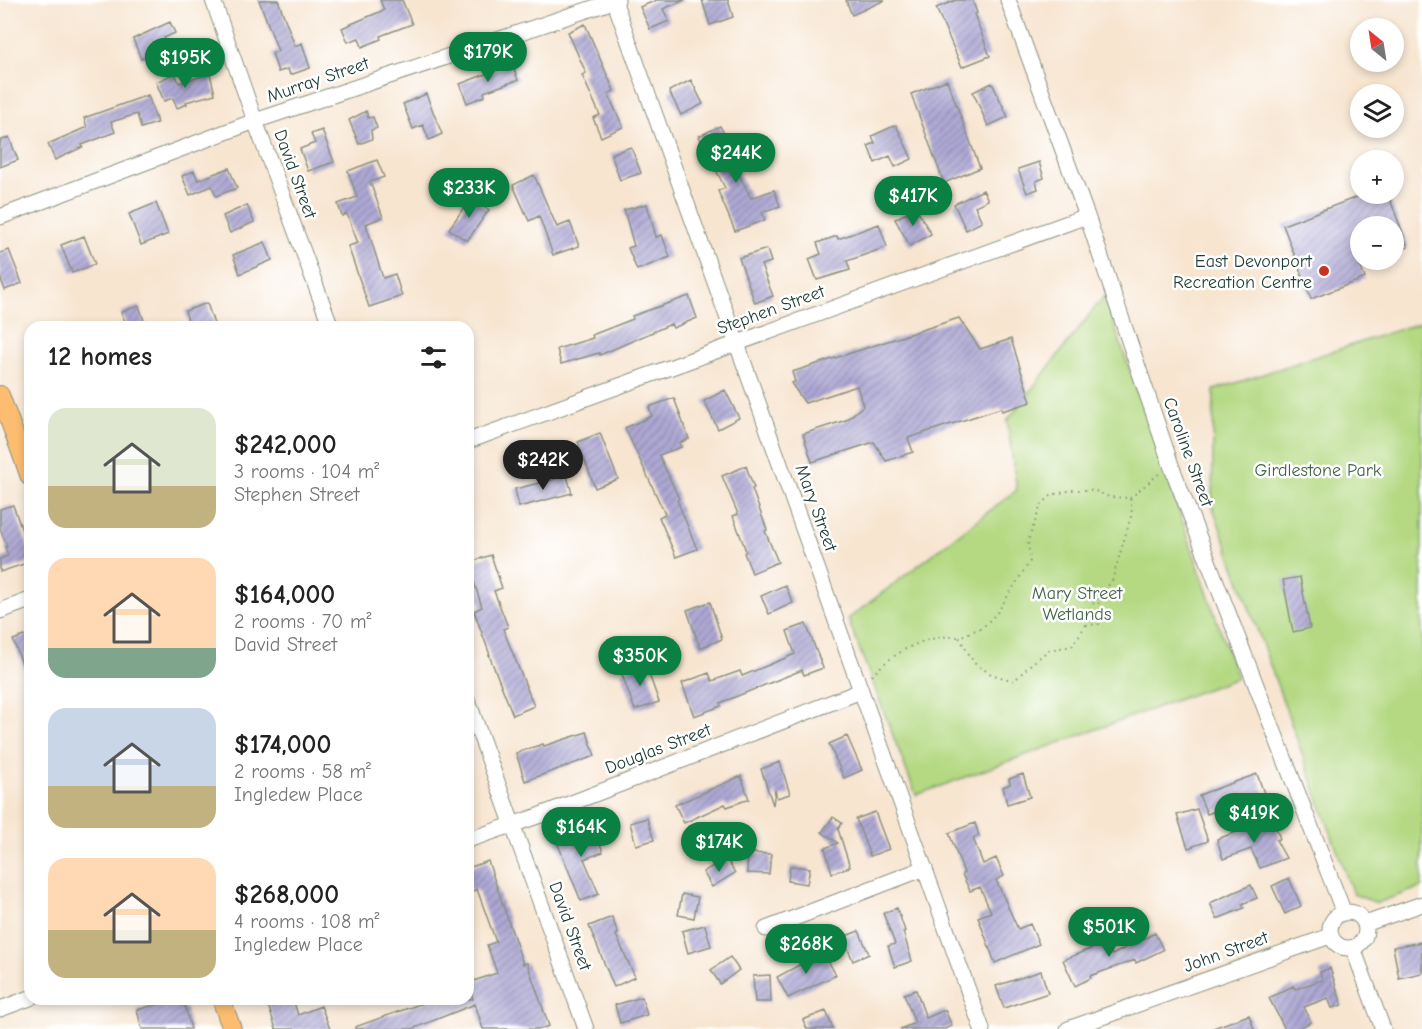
<!DOCTYPE html>
<html lang="en">
<head>
<meta charset="utf-8">
<style>
	:root { --surface:#fff; --page:#f2f2f2; --text:#222; --muted:#767676; --accent:#0b8043 }
	body { margin:0; font-family:"Comic Neue",sans-serif; background:var(--page); color:var(--text); height:100vh; display:flex; flex-direction:column; font-size:22px; white-space:nowrap }
	* { box-sizing:border-box; margin:0 }
	p { font-size:20px; color:var(--muted) }
	.icon { flex:none; width:33px; height:33px; fill:none; stroke:currentColor; stroke-width:2; stroke-linecap:round; stroke-linejoin:round }
	.map { position:relative; flex:1; overflow:hidden }
	.side { position:absolute; left:24px; top:321px; width:450px; height:684px; display:flex; flex-direction:column; background:var(--surface); border-radius:18px; box-shadow:0 3px 9px #0003 }
	.side>* { flex:none }
	.needle { width:39px; rotate:330deg }
	.controls { position:absolute; left:1350px; top:18px; display:grid; gap:12px }
	.controls a { display:grid; place-items:center; width:54px; height:54px; border-radius:50%; background:var(--surface); box-shadow:0 3px 9px #0003; font-size:30px }
	.price { position:absolute; translate:-50% -51px; padding:0 14px; border-radius:21px; background:var(--accent); color:#fff; font-size:20px; line-height:39px; filter:drop-shadow(0 2px 3px #0008) }
	.price::after { content:''; position:absolute; left:50%; top:36px; width:18px; height:14px; margin-left:-9px; background:inherit; clip-path:polygon(0 0,100% 0,50% 100%) }
	.price.current { background:#222; color:#fff }
	ul { padding:0; list-style:none }
	li { display:flex; align-items:center; gap:18px; height:150px; padding:0 24px }
	li span { display:grid; place-items:center; flex:none; width:168px; height:120px; border-radius:18px; color:#555 }
	li>.icon { margin-inline-start:auto }
	span .icon { width:72px; height:72px; fill:#fffc; stroke-width:1 }
	li b { font-size:26px }
	h2 { display:flex; justify-content:space-between; align-items:center; height:72px; padding:0 24px; font-size:26px }
	.map>svg:first-child { display:block }
	.green { fill:#b4d982; stroke:#6a8b5b; stroke-width:1.5 }
	.building { fill:url(#building-hatch) }
	.lines { fill:none; stroke-linecap:round; stroke-linejoin:round }
	.minor-casing { stroke:#8b9182; stroke-width:17 }
	.major-casing { stroke:#8b9182; stroke-width:20 }
	.path { stroke:#8b9182; stroke-width:2; stroke-dasharray:1.5 4.5; stroke-linecap:butt }
	.minor { stroke:#fff; stroke-width:15 }
	.major { stroke:#fcbd6f; stroke-width:18 }
	.poi-dot { fill:#c8321e; stroke:#fff; stroke-width:2 }
	.labels { text-anchor:middle; dominant-baseline:central; stroke-width:5; stroke-linejoin:round; paint-order:stroke }
	.street-label { font-size:18px; fill:#1f3d34; stroke:#fff }
	.poi-label { font-size:18px; fill:#1f3d34; stroke:#fff; text-anchor:end }
	.park-label { font-size:18px; fill:#446448; stroke:#fff }
</style>
</head>
<body>
<div class="map">
<svg width="1422" height="1029" viewBox="0 0 1422 1029">
	<defs>
		<pattern id="building-hatch" width="6" height="6" patternUnits="userSpaceOnUse" patternTransform="scale(1.5)"><rect width="6" height="6" fill="#aea8d4"/><path d="M-1 1l2-2M0 6l6-6M5 7l2-2" fill="none" stroke="#8d8aad"/></pattern>
	</defs>
	<rect width="100%" height="100%" fill="#fff"/>
	<filter id="ink" filterUnits="userSpaceOnUse"><feTurbulence type="fractalNoise" baseFrequency=".0167" numOctaves="2"/><feDisplacementMap in="SourceGraphic" scale="12" xChannelSelector="R" yChannelSelector="G"/><feConvolveMatrix kernelMatrix="1 2 1 2 8 2 1 2 1" color-interpolation-filters="sRGB"/></filter>
	<filter id="wash" filterUnits="userSpaceOnUse"><feTurbulence type="fractalNoise" baseFrequency=".008" numOctaves="4" result="noise"/><feDisplacementMap in="SourceGraphic" scale="24" xChannelSelector="R" yChannelSelector="G"/><feGaussianBlur stdDeviation="1.35" result="paint"/><feColorMatrix in="noise" values="0 0 0 0 0 0 0 0 0 0 0 0 0 0 0 0 0 1.4 0 .05"/><feComposite in="paint" operator="in"/></filter>
	<g filter="url(#wash)">
		<rect width="100%" height="100%" fill="#f7e5d0"/>
		<path class="green" d="M1104,296L1237,678L916,795L848,619L1017,490L1007,421Z
			M1422,322V887L1377,903L1353,894L1212,505L1214,390Z"/>
		<g id="blocks">
			<path class="building" d="M259,0H278L295,46L302,43L310,68L290,75L288,69L278,72L272,53L278,51Z
				M380,0H402L412,24L380,36L381,39L362,47L359,38L348,42L342,28L384,10Z
				M657,0H685L663,9L669,21L650,29L640,7Z
				M702,0H728L733,17L710,25Z
				M846,0H885L852,15Z
				M956,0H972L977,13L974,14L990,56L962,67L936,8Z
				M170,22L175,33L164,38L168,48L141,59L133,39Z
				M585,24L614,91L608,94L623,127L601,137L593,118L600,115L582,75L586,73L568,32Z
				M512,64L518,80L484,92L485,96L467,103L460,84Z
				M175,73L179,83L210,74L215,94L186,102L187,104L177,108L173,98L164,101L156,82Z
				M691,80L703,104L681,115L669,91Z
				M947,80L980,168L944,183L911,94Z
				M992,83L1008,117L988,126L973,92Z
				M426,94L442,134L429,140L423,125L413,129L403,104Z
				M148,95L157,123L141,128L137,114L111,122L115,132L82,145L83,147L55,160L48,144L87,127L84,118Z
				M366,111L368,118L373,117L377,128L371,130L372,139L359,144L349,120Z
				M896,125L912,159L895,167L890,156L875,163L868,146L875,143L872,136Z
				M720,126L732,148L727,151L751,198L774,190L780,206L762,212L765,220L735,231L718,191L725,188L699,136Z
				M322,130L334,162L308,171L300,149L315,143L311,134Z
				M9,137L18,160L0,167V141Z
				M631,147L641,173L620,180L611,154Z
				M377,160L384,177L370,182L383,217L366,224L383,278L395,274L402,296L369,307L348,246L358,243L347,214L342,216L338,204L357,197L348,171Z
				M1039,162L1044,178L1036,181L1038,189L1027,193L1018,169Z
				M229,168L237,188L216,196L212,186L190,195L182,176L194,171L198,180Z
				M534,175L557,227L570,222L579,246L553,255L539,216L529,221L513,185Z
				M983,190L988,200L975,206L982,222L966,230L954,204Z
				M1365,194H1388L1408,247L1394,253V226H1360V266L1365,278L1311,299L1283,225Z
				M471,197L489,210L467,241L449,229Z
				M156,203L168,234L141,245L129,214Z
				M647,204L656,237L662,235L670,257L637,270L628,248L634,246L624,210Z
				M247,205L254,222L230,233L223,216Z
				M916,208L931,234L910,246L895,219Z
				M879,224L887,247L847,261L850,270L817,280L809,259L821,254L817,243L837,236L838,239Z
				M84,236L95,264L72,273L61,245Z
				M265,242L272,260L240,274L233,255Z
				M767,249L771,262L761,265L773,296L755,303L739,258Z
				M9,250L22,283L5,290L0,277V253Z
				M689,296L697,318L673,328L671,324L600,355L599,353L561,364L557,349L593,338L592,335L633,319L632,316Z
				M207,303L215,327H190L185,311Z
				M139,306L146,327H127L121,312Z
				M959,318L980,349L1011,339L1031,402L1002,411L1001,408L908,438L913,452L886,461L874,442L812,462L803,434L846,420L863,406L857,386L805,403L791,383L795,382L792,372Z
				M725,390L739,418L718,429L704,401Z
				M674,398L689,439L679,443L681,447L659,455L679,499L677,500L697,549L676,557L659,517L665,514L625,428L652,416L649,407Z
				M600,433L618,479L595,488L578,442Z
				M746,466L754,488L752,489L767,530L765,531L778,562L752,573L744,553L746,551L733,516L738,514L722,476Z
				M567,476L572,493L519,507L515,489Z
				M13,505L30,553V562L0,572V559L8,556L5,547H7L0,528V509Z
				M491,555L502,588L494,591L508,627L503,629L534,706L513,715L489,655H490L474,611L482,607L468,563Z
				M1300,577L1310,628L1293,632L1283,580Z
				M785,585L793,603L769,614L761,596Z
				M710,602L722,639L700,648L687,610Z
				M806,624L823,668L804,675L802,670L720,703L721,706L694,716L682,683L709,673L712,681L740,671L742,676L795,654L787,631Z
				M30,634V682H29L13,640Z
				M645,663L659,702L635,710L621,672Z
				M587,732L595,756L525,781L516,753L543,744L544,746Z
				M847,736L862,770L844,778L829,744Z
				M780,762L790,794L777,798L775,790L773,805L761,769Z
				M1023,774L1030,797L1007,804L1003,787L1010,784L1009,779Z
				M1257,774L1264,793L1207,814L1199,795Z
				M741,776L749,799L727,807L725,804L684,823L675,805Z
				M1197,809L1208,841L1188,848L1177,815Z
				M875,812L889,849L870,856L856,819Z
				M833,817L842,823L838,829L850,867L832,873L825,848L838,843L822,832Z
				M647,818L654,840L636,845L630,823Z
				M1273,819L1280,839L1276,840L1286,858L1260,868L1251,849L1223,859L1217,839Z
				M975,823L979,836L973,838L983,864L996,858L1004,876L996,880L1018,929L1030,924L1039,944L995,963L978,917L991,912L980,887L970,891L962,874L964,873L949,833Z
				M593,824L603,852L584,859L599,894L581,901L555,837Z
				M748,853L771,854L769,874L747,873Z
				M726,858L735,873L712,887L703,872Z
				M488,861L523,964L527,963L549,1026L540,1029H483L475,1004L412,1029H355V1027L434,999H473L468,983L497,973L487,945L496,942L477,889L471,892L468,883V868Z
				M790,866L810,868L807,884L788,881Z
				M1289,878L1301,906L1285,914L1272,886Z
				M1251,885L1257,898L1242,904L1244,908L1217,919L1210,903Z
				M682,894L698,897L694,918L678,915Z
				M897,908L905,931L903,932L912,961L895,967L888,946L895,944L883,913Z
				M612,917L618,934L616,935L635,977L614,987L589,926Z
				M705,925L711,946L688,953L682,931Z
				M859,931L869,954L853,961L843,937Z
				M1155,933L1163,950L1136,963L1135,960L1090,976L1091,978L1075,986L1063,960L1107,942L1112,955Z
				M1422,942V973L1399,978L1393,947Z
				M823,952L836,975L788,998L777,977Z
				M730,957L739,970L720,984L711,970Z
				M1330,968L1342,1005L1332,1008L1328,998L1304,1007L1311,1022L1297,1029H1285L1269,998L1293,986L1295,989L1322,980L1320,972Z
				M1041,971L1048,993L1004,1008L996,986Z
				M770,975L771,1002H755L753,976Z
				M916,990L926,1018L945,1010L952,1026L944,1029H900L915,1023L904,994Z
				M642,997L647,1015L620,1023L615,1005Z
				M176,999H183L191,1029H142L137,1010Z
				M266,999H293L298,1015L321,1006L330,1029H276Z
				M826,1011L833,1029H807L803,1020Z
				M1249,1015L1254,1029H1213V1028Z"/>
		</g>
	</g>
	<g filter="url(#ink)">
		<use href="#blocks" fill-opacity="0" stroke="#8b9182" stroke-width="1.5"/>
		<g class="lines">
			<g class="minor-casing">
				<path id="minor" d="M213,0L255,121L331,327
					M614,0L982,1029
					M1008,0L1087,216L1171,465L1344,913
					M0,217L255,121L617,0
					M468,441L1087,216
					M0,611L30,600
					M468,701L586,1029
					M468,840L538,816L861,691
					M1330 930a18 18 0 1 1 36 0a18 18 0 1 1-36 0Z
					M1365,924L1422,904
					M766,929L925,868
					M1353,948L1383,1029
					M0,1009L30,998
					M1068,1029L1330,936"/>
			</g>
			<g class="major-casing">
				<path id="major" d="M0,395L30,477
					M221,999L232,1029"/>
			</g>
			<path class="path" d="M1072,490H1093L1109,497L1130,498L1132,513L1112,581L1088,610L1086,625L1072,646L1049,650L1031,664L1014,681L991,674L974,663L959,637L983,627L997,613L1030,561L1028,541L1041,505L1052,495Z
				M1130,498L1160,473
				M1086,625L1101,624L1103,614L1097,599
				M872,676C887,658 913,642 936,638C943,636 952,637 959,637"/>
			<use href="#minor" class="minor"/>
			<use href="#major" class="major"/>
		</g>
	</g>
	<circle class="poi-dot" cx="1324" cy="271" r="6"/>
	<g class="labels">
		<g class="street-label">
			<text transform="translate(318 80) rotate(-19)">Murray Street</text>
			<text transform="translate(295 174) rotate(70)">David Street</text>
			<text transform="translate(771 310) rotate(-20)">Stephen Street</text>
			<text transform="translate(1188 452) rotate(70)">Caroline Street</text>
			<text transform="translate(816 508) rotate(70)">Mary Street</text>
			<text transform="translate(658 749) rotate(-21)">Douglas Street</text>
			<text transform="translate(570 926) rotate(70)">David Street</text>
			<text transform="translate(1226 952) rotate(-20)">John Street</text>
		</g>
		<g class="poi-label">
			<text x="1312" y="261">East Devonport<tspan x="1312" dy="21">Recreation Centre</tspan></text>
		</g>
		<g class="park-label">
			<text x="1318" y="470">Girdlestone Park</text>
			<text x="1077" y="593">Mary Street<tspan x="1077" dy="21">Wetlands</tspan></text>
		</g>
	</g>
</svg>
<div class="controls">
<a><svg class="needle" viewBox="-14 -14 28 28"><path d="M0-13l5 13h-10z" fill="#e53935"/><path d="M0 13l5-13h-10z" fill="#767676"/></svg></a>
<a><svg class="icon" aria-label="layers" viewBox="0 0 24 24"><path d="M12 4l9 5-9 5-9-5zM3 14l9 5 9-5"/></svg></a>
<a>+</a>
<a>−</a>
</div>
<b class="price" style="left:488px;top:83px">$179K</b>
<b class="price" style="left:185px;top:89px">$195K</b>
<b class="price" style="left:736px;top:184px">$244K</b>
<b class="price" style="left:469px;top:219px">$233K</b>
<b class="price" style="left:913px;top:227px">$417K</b>
<b class="price current" style="left:543px;top:491px">$242K</b>
<b class="price" style="left:640px;top:687px">$350K</b>
<b class="price" style="left:1254px;top:844px">$419K</b>
<b class="price" style="left:581px;top:858px">$164K</b>
<b class="price" style="left:719px;top:873px">$174K</b>
<b class="price" style="left:1109px;top:958px">$501K</b>
<b class="price" style="left:806px;top:975px">$268K</b>
<section class="side">
<h2>12 homes<svg class="icon" aria-label="filters" viewBox="0 0 24 24"><path d="M4 7h16M4 17h16"/><circle cx="9" cy="7" r="2"/><circle cx="15" cy="17" r="2"/></svg></h2>
<ul>
<li><span style="background:linear-gradient(#dfe7d0 65%,#c2b280 0)"><svg class="icon" aria-label="home" viewBox="0 0 24 24"><path d="M3 11l9-7 9 7M6 9v11h12V9"/></svg></span><div><b>$242,000</b><p>3 rooms · 104 m²</p><p>Stephen Street</p></div></li>
<li><span style="background:linear-gradient(#ffd9b3 75%,#7fa58c 0)"><svg class="icon" aria-label="home" viewBox="0 0 24 24"><path d="M3 11l9-7 9 7M6 9v11h12V9"/></svg></span><div><b>$164,000</b><p>2 rooms · 70 m²</p><p>David Street</p></div></li>
<li><span style="background:linear-gradient(#c9d6e8 65%,#c2b280 0)"><svg class="icon" aria-label="home" viewBox="0 0 24 24"><path d="M3 11l9-7 9 7M6 9v11h12V9"/></svg></span><div><b>$174,000</b><p>2 rooms · 58 m²</p><p>Ingledew Place</p></div></li>
<li><span style="background:linear-gradient(#ffd9b3 60%,#c2b280 0)"><svg class="icon" aria-label="home" viewBox="0 0 24 24"><path d="M3 11l9-7 9 7M6 9v11h12V9"/></svg></span><div><b>$268,000</b><p>4 rooms · 108 m²</p><p>Ingledew Place</p></div></li>
</ul>
</section>
</div>
</body>
</html>
